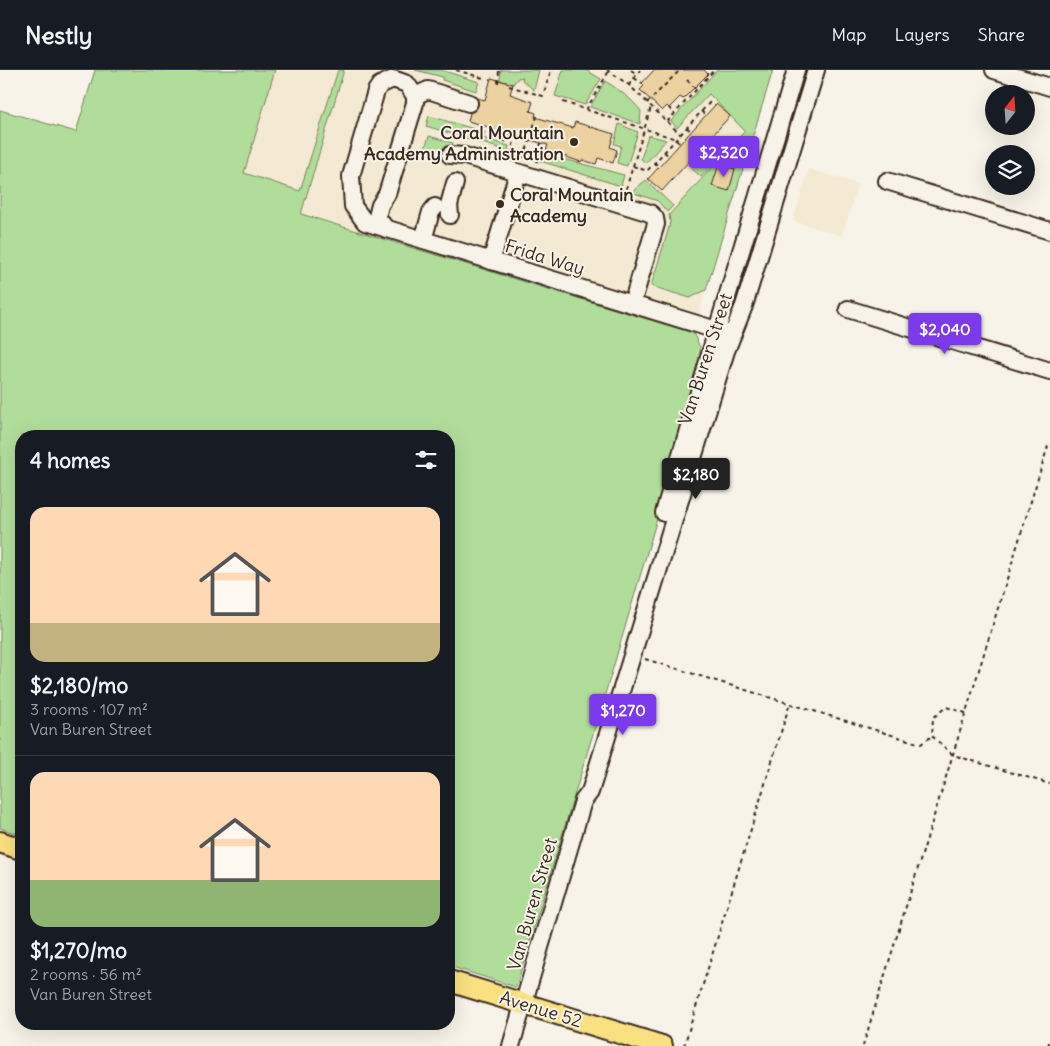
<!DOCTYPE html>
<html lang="en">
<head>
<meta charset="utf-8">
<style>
	:root { --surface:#171b24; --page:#20242c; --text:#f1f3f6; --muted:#9ea1a6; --line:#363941; --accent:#7c3aed }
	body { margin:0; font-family:Delius,sans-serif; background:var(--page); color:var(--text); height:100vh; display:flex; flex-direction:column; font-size:19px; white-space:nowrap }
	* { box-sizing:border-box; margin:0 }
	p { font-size:16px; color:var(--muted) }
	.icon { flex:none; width:28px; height:28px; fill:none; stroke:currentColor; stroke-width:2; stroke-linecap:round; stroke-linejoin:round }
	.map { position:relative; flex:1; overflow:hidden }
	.drawer { position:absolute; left:15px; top:360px; width:440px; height:600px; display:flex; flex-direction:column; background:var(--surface); border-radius:20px; box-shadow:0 5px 20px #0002 }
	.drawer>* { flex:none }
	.needle { width:32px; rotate:17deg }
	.controls { position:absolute; left:985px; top:15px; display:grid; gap:10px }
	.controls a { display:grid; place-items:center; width:50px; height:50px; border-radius:50%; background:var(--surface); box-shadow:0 5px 20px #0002; font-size:25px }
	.price { position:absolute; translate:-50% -42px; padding:0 11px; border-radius:5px; background:var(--accent); color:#fff; font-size:16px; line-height:32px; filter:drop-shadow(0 1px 2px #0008) }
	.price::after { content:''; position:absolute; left:50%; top:30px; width:15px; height:11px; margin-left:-8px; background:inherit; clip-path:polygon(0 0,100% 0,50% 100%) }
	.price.selected { background:#222; color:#fff }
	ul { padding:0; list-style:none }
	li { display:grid; align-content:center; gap:10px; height:265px; padding:0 15px }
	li+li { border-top:1px solid var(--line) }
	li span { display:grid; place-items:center; height:155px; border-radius:15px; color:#555 }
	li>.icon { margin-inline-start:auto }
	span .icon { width:90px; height:90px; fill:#fffc; stroke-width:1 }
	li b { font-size:21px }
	h2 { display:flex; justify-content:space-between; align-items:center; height:60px; padding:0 15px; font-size:21px }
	header { display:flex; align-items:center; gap:30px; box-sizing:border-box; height:70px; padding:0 25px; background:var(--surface); border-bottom:1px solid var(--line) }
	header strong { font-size:24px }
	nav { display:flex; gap:28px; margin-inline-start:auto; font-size:18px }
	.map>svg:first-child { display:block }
	.built { fill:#f4e9d3 }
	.green { fill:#b1dd9a; stroke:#76845c }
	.building { fill:#ecd2a1; stroke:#3b2a1e }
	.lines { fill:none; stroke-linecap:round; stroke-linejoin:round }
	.minor-casing { stroke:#3b2a1e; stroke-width:20 }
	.major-casing { stroke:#3b2a1e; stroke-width:24 }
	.path { stroke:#3b2a1e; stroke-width:2; stroke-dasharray:4 4; stroke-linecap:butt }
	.minor { stroke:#f7f3e8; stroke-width:16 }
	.major { stroke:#f9e181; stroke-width:20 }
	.poi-dot { fill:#3b2a1e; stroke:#f7f3e8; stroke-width:2 }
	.labels { text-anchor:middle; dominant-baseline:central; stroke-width:4; stroke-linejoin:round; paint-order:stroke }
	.poi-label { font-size:18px; font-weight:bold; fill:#3b2a1e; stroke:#f7f3e8; text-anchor:end }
	.street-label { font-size:18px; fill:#3b2a1e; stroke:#f7f3e8 }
</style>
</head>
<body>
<header>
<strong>Nestly</strong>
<nav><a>Map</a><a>Layers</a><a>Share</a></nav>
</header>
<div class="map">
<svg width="1050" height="976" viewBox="0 0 1050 976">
	<rect width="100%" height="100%" fill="#f7f3e8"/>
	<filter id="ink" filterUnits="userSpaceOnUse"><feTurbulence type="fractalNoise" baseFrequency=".02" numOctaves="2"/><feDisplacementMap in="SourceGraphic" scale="10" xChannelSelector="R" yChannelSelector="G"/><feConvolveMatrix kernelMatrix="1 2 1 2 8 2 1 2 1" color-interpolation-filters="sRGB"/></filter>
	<g filter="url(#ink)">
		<path class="built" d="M95,0H773L693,263L72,74Z
			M809,99L858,114L842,166L793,151Z"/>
		<path class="green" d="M95,0H275L244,103L300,121L338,0H344L301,144L693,263L700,277V303L613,598L516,917L449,896V366H21V765L0,758V40L76,62Z
			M415,0H441L479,12L476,21L442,10L443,7Z
			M501,0H539L534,20L522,10L523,7L518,8L513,14L500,10Z
			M563,0H586L601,9L585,35L555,26Z
			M717,0H773L706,220L690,228L651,216L668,161L670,152L669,145L745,61L709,24L677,58L671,51Z
			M605,11C619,20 631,28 641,41L640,54L590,37Z
			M429,46L485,62L483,68L509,76L508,81L426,56Z
			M619,54L638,62L627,96L617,93L621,76L614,74Z
			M648,65L666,70L646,93L641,89Z
			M429,66L453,73L452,77L446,78L442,83L425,78Z
			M705,76L718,88L701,107L688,95Z
			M541,83L624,105L621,116L540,91Z
			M646,110L673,136L667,142L658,131L634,123V120Z"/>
		<path class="building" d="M654,0H704L708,4L683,29L680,27L669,38L667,36L662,41L640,20L644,16L642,13Z
			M491,8L513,14L510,24L533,32L530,41L536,43L535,47L573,58L575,52L614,64L610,77L617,80L613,93L598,88L596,94L582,90L581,92L546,80L548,75L509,64L506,72L492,67L495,59L468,51L470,43L478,36L477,28L485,30Z
			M716,34L730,46L662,121L648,109Z
			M719,94L735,99L729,121L712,116Z"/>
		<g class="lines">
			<g class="minor-casing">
				<path id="minor" d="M994,0L1050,17
					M415,26L428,20L469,33
					M450,85L465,86L650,143L655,148L656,154L632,234
					M887,111L1050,161
					M450,145L449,135L455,113
					M386,159L377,147L380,135L387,124L415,33V26L407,14L393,9L380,15L376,21L351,106L353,136L365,152L700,255L726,263
					M423,170L431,142L435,137
					M491,191L518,103
					M848,239L1050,301
					M664,443L717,260L796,0
					M511,976L583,731L590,722L726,281L744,236L816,0"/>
			</g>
			<g class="major-casing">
				<path id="major" d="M0,772L21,779
					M449,911L662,976"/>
			</g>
			<path class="path" d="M456,0L483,8
				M607,0L629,15L680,64
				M631,0L637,4
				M634,8L642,13
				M687,10L697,20
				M498,13L499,0
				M629,15L640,0
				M509,16L543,26L551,0
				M563,32L676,69L680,74
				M647,33L680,0
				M669,38L675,44
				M586,40L609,1
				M701,41L706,46
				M667,52L714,0
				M687,57L691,62
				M664,82L669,86
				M510,84L516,66
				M524,88L538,43
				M537,92L541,73
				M654,92L659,97
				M633,96L647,101L711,31
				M626,119L651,37
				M645,589L921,674L932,666
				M966,643L946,637L933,648L932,666L953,685L1050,714
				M684,976L790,633
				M863,976L1048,376
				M1048,976L1050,969"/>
			<use href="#minor" class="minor"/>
			<use href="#major" class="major"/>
		</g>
	</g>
	<g class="poi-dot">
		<circle cx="574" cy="72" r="5"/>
		<circle cx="500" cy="134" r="5"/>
	</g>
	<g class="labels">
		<g class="poi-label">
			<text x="564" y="62">Coral Mountain<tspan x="564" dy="21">Academy Administration</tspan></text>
			<text x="510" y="124" text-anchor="start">Coral Mountain<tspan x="510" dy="21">Academy</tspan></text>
		</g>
		<g class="street-label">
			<text transform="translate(545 187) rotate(17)">Frida Way</text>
			<text transform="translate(705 289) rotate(-72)">Van Buren Street</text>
			<text transform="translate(532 834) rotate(-74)">Van Buren Street</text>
			<text transform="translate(541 939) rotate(17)">Avenue 52</text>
		</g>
	</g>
</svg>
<div class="controls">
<a><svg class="needle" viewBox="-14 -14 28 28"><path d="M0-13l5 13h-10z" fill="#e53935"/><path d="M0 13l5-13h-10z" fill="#9ea1a6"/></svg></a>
<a><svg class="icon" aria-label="layers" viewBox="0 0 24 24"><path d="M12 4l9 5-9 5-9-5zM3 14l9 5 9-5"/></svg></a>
</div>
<b class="price" style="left:724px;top:108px">$2,320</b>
<b class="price" style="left:945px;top:285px">$2,040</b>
<b class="price selected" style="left:696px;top:430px">$2,180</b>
<b class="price" style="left:623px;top:666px">$1,270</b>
<section class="drawer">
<h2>4 homes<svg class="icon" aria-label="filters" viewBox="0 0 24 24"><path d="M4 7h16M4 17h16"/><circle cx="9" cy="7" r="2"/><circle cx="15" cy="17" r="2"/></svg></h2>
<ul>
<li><span style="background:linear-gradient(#ffd9b3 75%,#c2b280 0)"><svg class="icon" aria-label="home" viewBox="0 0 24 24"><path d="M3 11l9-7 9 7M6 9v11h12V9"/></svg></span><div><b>$2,180/mo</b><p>3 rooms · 107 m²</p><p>Van Buren Street</p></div></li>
<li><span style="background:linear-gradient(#ffd9b3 70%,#8fb573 0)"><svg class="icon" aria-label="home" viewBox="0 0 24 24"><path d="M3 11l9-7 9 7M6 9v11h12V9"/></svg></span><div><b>$1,270/mo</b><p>2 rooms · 56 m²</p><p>Van Buren Street</p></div></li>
</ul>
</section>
</div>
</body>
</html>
